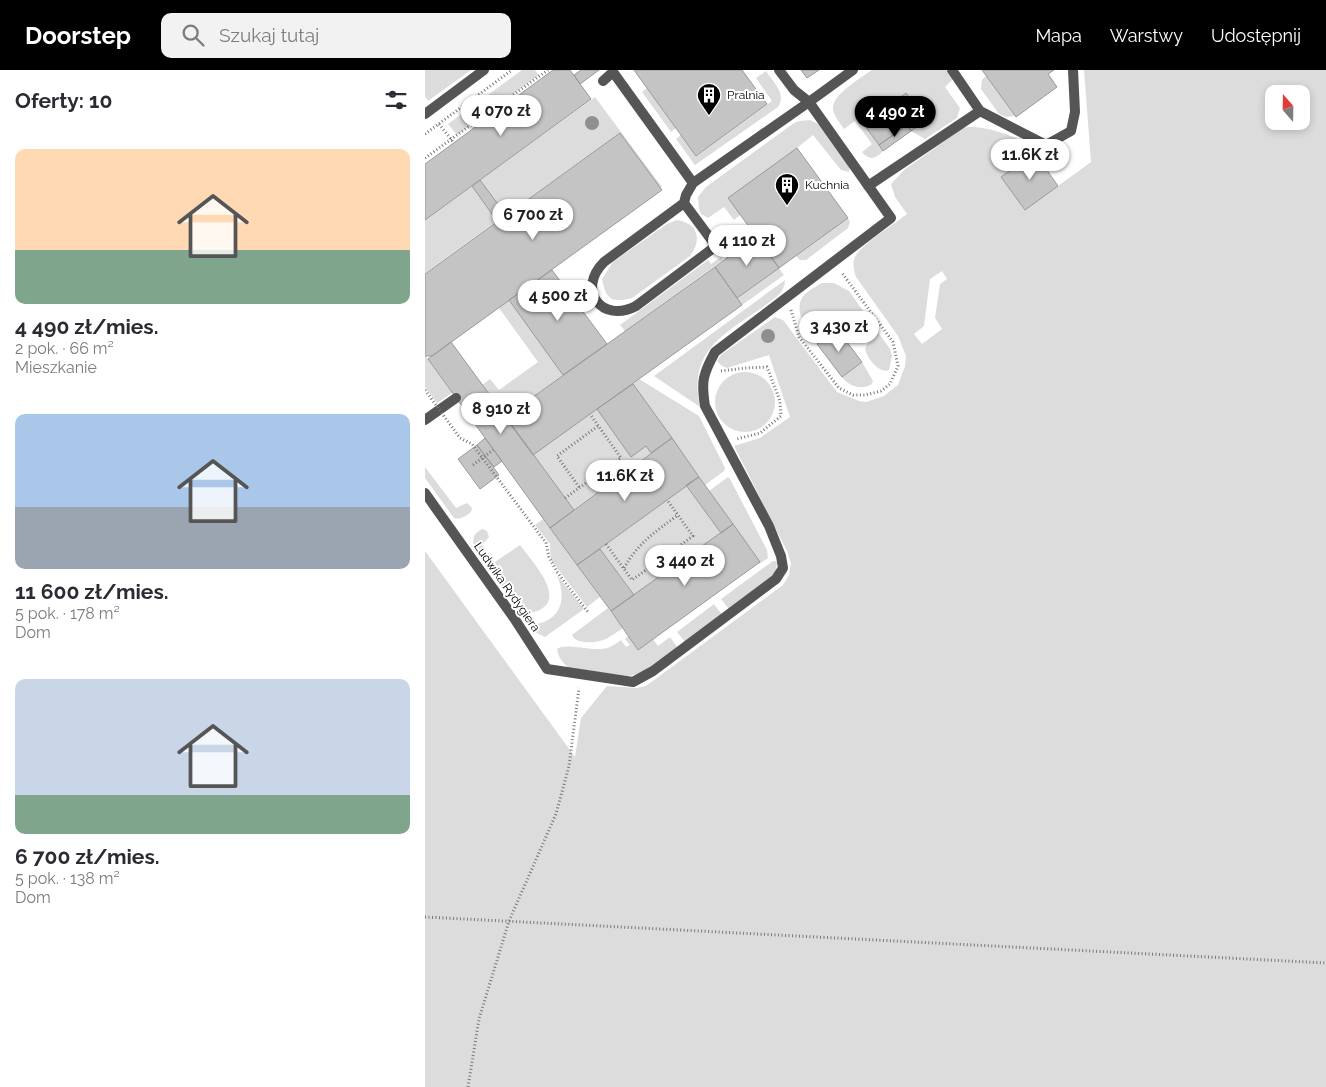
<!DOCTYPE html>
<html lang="pl">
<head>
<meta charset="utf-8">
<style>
	:root { --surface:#fff; --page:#f2f2f3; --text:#2b2b33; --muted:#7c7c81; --accent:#000 }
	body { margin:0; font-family:Raleway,sans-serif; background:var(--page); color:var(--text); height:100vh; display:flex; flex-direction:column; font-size:19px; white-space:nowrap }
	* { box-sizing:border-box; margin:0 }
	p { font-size:16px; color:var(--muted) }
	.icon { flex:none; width:28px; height:28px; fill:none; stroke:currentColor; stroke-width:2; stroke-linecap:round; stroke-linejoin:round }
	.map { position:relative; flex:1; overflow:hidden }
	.sheet { display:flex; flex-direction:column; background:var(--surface); width:425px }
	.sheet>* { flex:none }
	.needle { width:32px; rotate:340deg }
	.fabs { position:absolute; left:840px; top:15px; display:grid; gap:10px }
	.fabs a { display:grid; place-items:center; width:45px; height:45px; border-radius:10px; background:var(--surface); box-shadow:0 2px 8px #0003; font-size:25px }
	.price { position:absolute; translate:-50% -42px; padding:0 11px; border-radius:18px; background:#fff; color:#222; font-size:16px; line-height:32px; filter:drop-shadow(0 1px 2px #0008) }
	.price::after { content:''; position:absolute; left:50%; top:30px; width:15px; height:11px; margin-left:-8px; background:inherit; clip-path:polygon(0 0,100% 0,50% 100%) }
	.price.active { background:var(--accent); color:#fff }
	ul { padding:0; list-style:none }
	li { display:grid; align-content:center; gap:10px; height:265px; padding:0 15px }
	li span { display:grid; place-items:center; height:155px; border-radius:10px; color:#555 }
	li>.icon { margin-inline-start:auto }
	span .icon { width:90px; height:90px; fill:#fffc; stroke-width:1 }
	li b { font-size:21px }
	h2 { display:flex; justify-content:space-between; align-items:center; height:60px; padding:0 15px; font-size:21px }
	header { display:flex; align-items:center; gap:30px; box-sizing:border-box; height:70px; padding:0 25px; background:var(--accent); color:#fff }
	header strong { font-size:24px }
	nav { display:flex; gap:28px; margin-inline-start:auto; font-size:18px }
	.search { width:350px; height:45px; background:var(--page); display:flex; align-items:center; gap:12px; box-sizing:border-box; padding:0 18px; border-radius:10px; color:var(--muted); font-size:19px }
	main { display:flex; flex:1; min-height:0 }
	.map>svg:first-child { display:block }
	.green { fill:#dcdcdc; fill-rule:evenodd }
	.building { fill:#c4c4c4; stroke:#999 }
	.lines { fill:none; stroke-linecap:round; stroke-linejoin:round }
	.path { stroke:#777; stroke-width:3; stroke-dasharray:1 2.5; stroke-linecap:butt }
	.lane { stroke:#555; stroke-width:10 }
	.path-bridge { stroke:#777; stroke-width:3; stroke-dasharray:1 2.5; stroke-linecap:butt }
	.tree { fill:#8f8f8f }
	.labels { text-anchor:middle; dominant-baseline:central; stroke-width:4; stroke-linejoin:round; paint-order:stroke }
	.poi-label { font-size:12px; fill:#000; stroke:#fff; text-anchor:start }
	.street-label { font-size:12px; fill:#000; stroke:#fff }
</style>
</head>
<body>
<header>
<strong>Doorstep</strong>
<div class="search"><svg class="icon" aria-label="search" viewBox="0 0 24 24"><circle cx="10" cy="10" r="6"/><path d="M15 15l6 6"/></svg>Szukaj tutaj</div>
<nav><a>Mapa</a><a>Warstwy</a><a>Udostępnij</a></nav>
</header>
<main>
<section class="sheet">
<h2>Oferty: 10<svg class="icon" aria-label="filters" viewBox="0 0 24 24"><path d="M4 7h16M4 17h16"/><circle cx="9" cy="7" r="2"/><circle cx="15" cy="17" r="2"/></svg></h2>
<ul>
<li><span style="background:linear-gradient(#ffd9b3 65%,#7fa58c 0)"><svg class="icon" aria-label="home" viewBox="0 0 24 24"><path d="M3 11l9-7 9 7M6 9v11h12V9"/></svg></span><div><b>4 490 zł/mies.</b><p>2 pok. · 66 m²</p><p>Mieszkanie</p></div></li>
<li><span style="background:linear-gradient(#a9c7e8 60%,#9aa5b1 0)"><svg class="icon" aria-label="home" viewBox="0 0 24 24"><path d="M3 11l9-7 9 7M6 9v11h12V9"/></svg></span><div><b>11 600 zł/mies.</b><p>5 pok. · 178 m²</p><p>Dom</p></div></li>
<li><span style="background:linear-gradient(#c9d6e8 75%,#7fa58c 0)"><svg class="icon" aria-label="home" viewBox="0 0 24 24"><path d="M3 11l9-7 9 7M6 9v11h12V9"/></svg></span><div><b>6 700 zł/mies.</b><p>5 pok. · 138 m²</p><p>Dom</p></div></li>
</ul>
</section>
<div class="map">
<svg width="901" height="1017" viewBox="0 0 901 1017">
	<rect width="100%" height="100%" fill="#fff"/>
	<path class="green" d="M0,0H46L3,31L0,26Z
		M97,0H110L114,5L32,65L23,54Z
		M447,0H521L528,9L520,17L535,38L532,48L500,69L486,61L500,51L480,23L438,53L458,81C451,89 444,91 437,82L447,74L430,51L419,59C415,53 408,45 408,38C408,24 436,8 447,0Z
		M659,0H901V1017H0V481L150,687L156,648L182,616L212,618L221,616L358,515L364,505L366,493L362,481L309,376L335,368L365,347L344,285L302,298L297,296L292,291L297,284L350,247L358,250L412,322L434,331L441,332L459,326L473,315L480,296L481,286L473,266L431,207C429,200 427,194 430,187C434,176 471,153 482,144L470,127L466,114L479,100L538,58C555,53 601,68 612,82L576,107L600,140L666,92ZM849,24H876V51H849ZM517,201L522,209L515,214L510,248L517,259L497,274L489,264L499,256L505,209Z
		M341,1C348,12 362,24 353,37L270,95L251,69L256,65L272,86L347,31L331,8Z
		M561,6L590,46L581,47L574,44L556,19L557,10Z
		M222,18L251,58L246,62L217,22Z
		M170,27L237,117L235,118L195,63L81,145L55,110Z
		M385,50L395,55L425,95L424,102L416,100L388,65L372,78L315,145L309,150L299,137L283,148L276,144L274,139L273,127L281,117L369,53L374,51Z
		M47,116L72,151L0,203V150Z
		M423,148L425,152L423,158L381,190H375L371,186Z
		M252,150C272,153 278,169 265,186L207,228C187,233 181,230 177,209L188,192L242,154Z
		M296,187L298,190L200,261L195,255L283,190L286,194Z
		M354,198L359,205L317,235L312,228Z
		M360,210C360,222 351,227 342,234C302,263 262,278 275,337L229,306Z
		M397,213H409L424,221L465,279L467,286L464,300L461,301C450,299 443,289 440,279L442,274L451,267L434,244L407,262L401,253L397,251L387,259L386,264C378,254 368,236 380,224C385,220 391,216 397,213Z
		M84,230L138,305L80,347L57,315L65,309L74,320L113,292L74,238Z
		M0,285L27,323L12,333L0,317Z
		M437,292L448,311L447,314C436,321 424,316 417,307Z
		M290 332a30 30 0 1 1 60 0a30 30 0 1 1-60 0Z
		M214,309L274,346L300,398L299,401L280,415L208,314Z
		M172,339L206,386L221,376L226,383L149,440L108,385Z
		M0,397L31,438L42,433L47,438L46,442C41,446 35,450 29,448L0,408Z
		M303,407L305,409L342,480L343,488L334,494V492L284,421Z
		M261,415L296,463L209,525L175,479Z
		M118,449L175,527L162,537L126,490L125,474L110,455Z
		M58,459L62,461L64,467L57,475L70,492L95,475C105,489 144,529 112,541C106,544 99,542 94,538L52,481C46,472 47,463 58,459Z
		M348,491H351L352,493L350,505L304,539L296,529Z
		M132,505L159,539L120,567L108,561L105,556C110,554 115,554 121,551C140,542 139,522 132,505Z
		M289,534L297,545L260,572L252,562Z
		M183,538L198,558C185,567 176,574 160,572C154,571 150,571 147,565Z
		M203,566L213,580L228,569L233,576L245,567L252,577C237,588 221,605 202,606L144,598C138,593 133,587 132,579C141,572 167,582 182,578C187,577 192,573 196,570L201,577L205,575L200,569Z"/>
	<path class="building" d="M128,0H145L166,29L0,150V94Z
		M156,0H174L155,14L149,5Z
		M209,0H317L342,34L271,86Z
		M376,0H394L382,8Z
		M557,0H629L623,4L632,17L591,47Z
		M481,23L500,51L486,61L482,55L454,75L438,53Z
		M482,55L486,61L458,81L454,75Z
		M195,63L237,120L7,286H0V204Z
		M372,78L423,148L354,198L303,128Z
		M610,83L633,116L600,140L576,107Z
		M55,110L81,145L72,151L47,116Z
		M331,166L354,198L312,228L290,197Z
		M290,197L317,235L108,385L80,347Z
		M127,200L182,274L138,305L84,230Z
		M412,259L437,292L417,307L392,274Z
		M26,272L149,440L125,458L3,289Z
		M208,314L247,368L226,383L221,376L206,387L172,339Z
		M60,368L77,391L69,397L52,375Z
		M247,368L274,407L152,495L125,458Z
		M52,375L74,405L55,419L33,389Z
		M274,407L308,454L296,463L261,415Z
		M308,454L335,492L213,580L186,541Z
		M175,479L209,525L186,541L152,495Z"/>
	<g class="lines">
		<path class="path" d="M14,54L29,73
			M0,64L87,0
			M0,88L123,0
			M366,240L374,267L414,318L428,325H440L456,321L465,314L473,296L468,272L417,203
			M296,301L320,298L342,297L355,331L356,346L335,363L312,369
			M48,395L68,380
			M154,417L132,386L173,356
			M140,428L196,388L165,344
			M181,474L207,510L268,466L242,430
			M199,498C213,473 230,462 253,445
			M132,502L163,542
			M0,847L901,893
			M43,1017L54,949L84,851L131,744L144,696L154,618"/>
		<path class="lane" d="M527,0L555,41L621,75L646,61L650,42L648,0
			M178,11L188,2L268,113
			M0,44L59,0
			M443,116L555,41
			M259,133L291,176L211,236C177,254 151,220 179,192L259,133L261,125L268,113L384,32L369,20L354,0
			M0,350L31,328
			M0,423L89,548L122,599L208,612L228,601L351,509L358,498L356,486L344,456L280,336C276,311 278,304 290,282L466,148L384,32L428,0"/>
		<path class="path-bridge" d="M0,320L35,368L47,374L121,473L124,487L132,502"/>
	</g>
	<g class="tree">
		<circle cx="167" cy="53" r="7"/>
		<circle cx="343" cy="266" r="7"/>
	</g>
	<defs>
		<g id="building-pin" transform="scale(1.25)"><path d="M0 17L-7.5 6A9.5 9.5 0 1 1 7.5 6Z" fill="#000" stroke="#fff"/><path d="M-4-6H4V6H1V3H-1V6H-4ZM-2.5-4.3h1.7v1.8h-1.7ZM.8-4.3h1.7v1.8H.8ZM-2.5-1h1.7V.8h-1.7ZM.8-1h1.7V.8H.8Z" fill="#fff"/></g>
	</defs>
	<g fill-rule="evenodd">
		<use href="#building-pin" x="284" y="25"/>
		<use href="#building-pin" x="362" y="115"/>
	</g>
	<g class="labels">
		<g class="poi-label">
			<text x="302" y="25">Pralnia</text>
			<text x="380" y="115">Kuchnia</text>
		</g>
		<g class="street-label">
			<text transform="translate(82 517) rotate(55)">Ludwika Rydygiera</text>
		</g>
	</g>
</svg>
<div class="fabs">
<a><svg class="needle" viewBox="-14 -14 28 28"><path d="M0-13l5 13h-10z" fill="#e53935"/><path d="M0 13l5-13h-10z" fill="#7c7c81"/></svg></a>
</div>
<b class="price" style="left:76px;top:67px">4 070 zł</b>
<b class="price active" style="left:470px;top:68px">4 490 zł</b>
<b class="price" style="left:605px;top:111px">11.6K zł</b>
<b class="price" style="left:108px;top:171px">6 700 zł</b>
<b class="price" style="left:322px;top:197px">4 110 zł</b>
<b class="price" style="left:133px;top:252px">4 500 zł</b>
<b class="price" style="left:414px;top:283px">3 430 zł</b>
<b class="price" style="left:76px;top:365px">8 910 zł</b>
<b class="price" style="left:200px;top:432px">11.6K zł</b>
<b class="price" style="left:260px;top:517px">3 440 zł</b>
</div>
</main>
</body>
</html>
